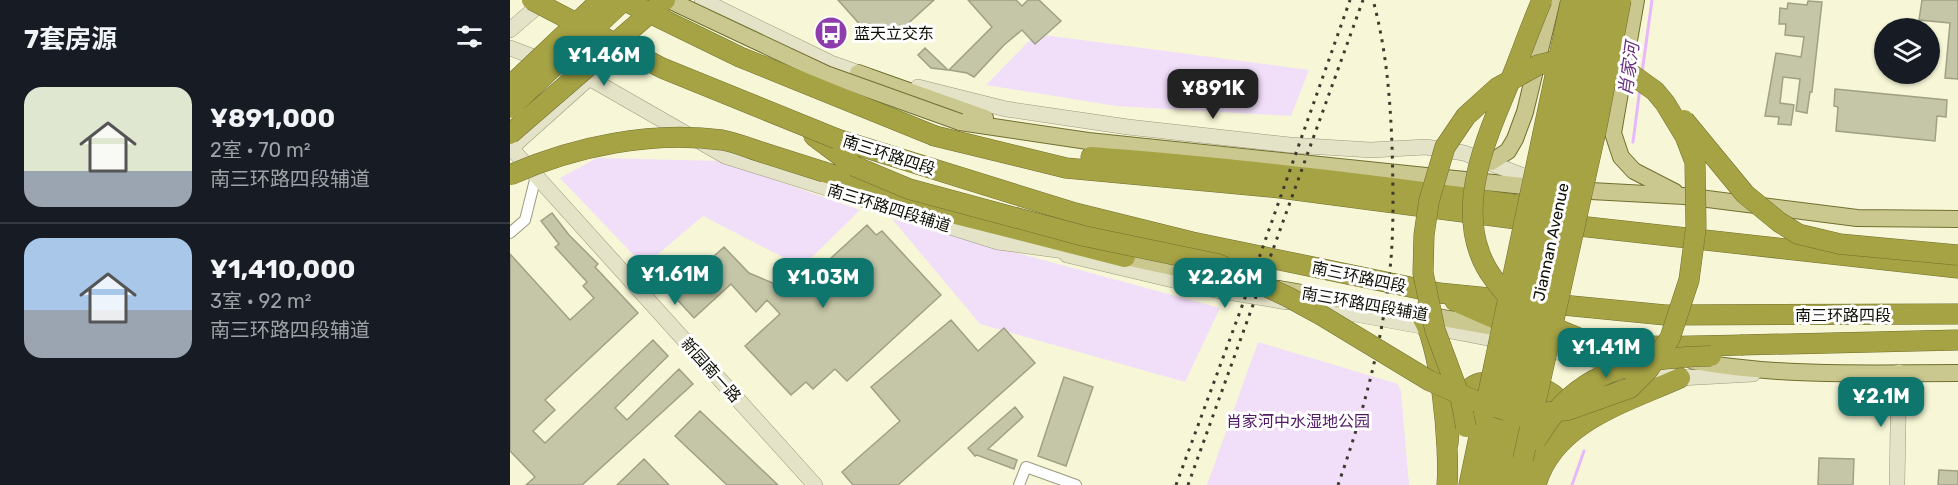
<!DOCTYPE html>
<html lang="zh">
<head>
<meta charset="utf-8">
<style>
	:root { --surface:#171b24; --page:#20242c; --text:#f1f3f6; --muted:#9ea1a6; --line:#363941; --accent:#0f766e }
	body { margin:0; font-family:Rubik,"Noto Sans SC",sans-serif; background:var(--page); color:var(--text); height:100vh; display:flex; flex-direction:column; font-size:22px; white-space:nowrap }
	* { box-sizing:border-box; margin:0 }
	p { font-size:20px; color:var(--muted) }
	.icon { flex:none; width:33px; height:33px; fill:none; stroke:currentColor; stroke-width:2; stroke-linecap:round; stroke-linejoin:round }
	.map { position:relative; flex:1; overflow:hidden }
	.panel { display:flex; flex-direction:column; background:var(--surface); width:510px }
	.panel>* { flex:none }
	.fabs { position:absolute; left:1364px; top:18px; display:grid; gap:12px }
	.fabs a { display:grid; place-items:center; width:66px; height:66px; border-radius:50%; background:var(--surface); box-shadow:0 2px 4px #0004; font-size:30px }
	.price { position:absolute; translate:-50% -51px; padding:0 14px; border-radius:12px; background:var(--accent); color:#fff; font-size:20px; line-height:39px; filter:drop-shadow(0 2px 3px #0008) }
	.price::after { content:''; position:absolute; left:50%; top:36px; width:18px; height:14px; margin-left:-9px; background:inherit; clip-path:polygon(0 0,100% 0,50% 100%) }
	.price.on { background:#222; color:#fff }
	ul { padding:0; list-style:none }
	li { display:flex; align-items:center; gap:18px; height:150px; padding:0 24px }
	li+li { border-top:2px solid var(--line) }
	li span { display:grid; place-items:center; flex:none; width:168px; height:120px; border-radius:18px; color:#555 }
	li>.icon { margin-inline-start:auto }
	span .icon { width:72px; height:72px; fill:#fffc; stroke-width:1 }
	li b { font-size:26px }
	h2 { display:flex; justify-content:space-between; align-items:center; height:72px; padding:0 24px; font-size:26px }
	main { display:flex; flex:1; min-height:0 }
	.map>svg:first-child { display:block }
	.green { fill:#f1def9 }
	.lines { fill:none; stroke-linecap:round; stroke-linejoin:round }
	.stream { stroke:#e7b8fa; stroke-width:3 }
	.building { fill:#c5c5a7; stroke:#a0a083; stroke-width:1.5 }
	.street-casing { stroke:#9a9a7d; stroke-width:12 }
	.secondary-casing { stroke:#9a9a7d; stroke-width:16 }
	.primary-casing { stroke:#716f2f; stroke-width:18 }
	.highway-casing { stroke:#716f2f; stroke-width:21 }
	.street { stroke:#fff; stroke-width:10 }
	.secondary { stroke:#e4e3c7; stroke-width:15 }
	.primary { stroke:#cac88f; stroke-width:16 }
	.highway { stroke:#a6a345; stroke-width:20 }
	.rail { stroke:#3c3b2e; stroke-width:3; stroke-dasharray:3 6; stroke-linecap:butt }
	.primary-bridge-casing { stroke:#716f2f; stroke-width:18; stroke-linecap:butt }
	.highway-bridge-casing { stroke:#716f2f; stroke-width:21; stroke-linecap:butt }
	.primary-bridge { stroke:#cac88f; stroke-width:16 }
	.highway-bridge { stroke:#a6a345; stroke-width:20 }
	.labels { text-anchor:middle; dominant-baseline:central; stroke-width:6; stroke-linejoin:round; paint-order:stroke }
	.poi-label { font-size:16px; fill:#0f0e05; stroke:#fff; text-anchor:start }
	.street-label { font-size:16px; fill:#0f0e05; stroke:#fff }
	.park-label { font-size:16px; fill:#511865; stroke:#fff }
	.water-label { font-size:18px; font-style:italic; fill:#6a327f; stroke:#fff }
</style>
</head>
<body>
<main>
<section class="panel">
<h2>7套房源<svg class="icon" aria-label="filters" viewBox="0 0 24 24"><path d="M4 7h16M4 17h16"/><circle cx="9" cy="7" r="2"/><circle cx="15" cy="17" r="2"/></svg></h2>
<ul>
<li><span style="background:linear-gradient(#dfe7d0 70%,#9aa5b1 0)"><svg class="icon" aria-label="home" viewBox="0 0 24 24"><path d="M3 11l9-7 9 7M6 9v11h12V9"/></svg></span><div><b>¥891,000</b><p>2室 · 70 m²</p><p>南三环路四段辅道</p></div></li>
<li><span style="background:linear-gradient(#a9c7e8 60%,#9aa5b1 0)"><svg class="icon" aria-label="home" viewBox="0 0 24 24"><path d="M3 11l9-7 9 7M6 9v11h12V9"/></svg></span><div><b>¥1,410,000</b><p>3室 · 92 m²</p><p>南三环路四段辅道</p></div></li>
</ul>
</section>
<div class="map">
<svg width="1448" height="485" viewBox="0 0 1448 485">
	<rect width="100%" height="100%" fill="#f7f7d7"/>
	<path class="green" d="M526,34L799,70L781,116L606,106L476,85Z
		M87,158L211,161L350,210L292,267L193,216L134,266L50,178Z
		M382,219L710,308L675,382L470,324Z
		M748,342L888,384L891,391L899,485H697Z"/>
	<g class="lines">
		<path class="stream" d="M1132,73L1142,0
			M1123,142L1130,88
			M1062,485L1074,451"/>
	</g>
	<path class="building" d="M328,0H424L381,39L354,29Z
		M458,0H506L512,6L518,0H529L551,21L525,44L512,30L494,45L464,77L457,73L439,70L482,27Z
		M1412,0H1448V79L1435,78L1440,23L1409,20Z
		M1298,1L1312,2L1302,92H1300L1297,113L1286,111L1290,79L1273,77L1270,103L1284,105L1281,125L1268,124L1269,117L1255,116L1266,53L1291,57L1294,37L1275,35L1276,24H1269L1270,8L1277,9L1278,3L1297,5Z
		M415,48L438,70L421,68L408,55Z
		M1325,89L1437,100L1436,117L1427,116L1425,141L1326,131L1328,107L1324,106Z
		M42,213L59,235L88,264L85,267L128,313L35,400L45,410L23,431L35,443L143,340L158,356L105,408L117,420L169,369L183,384L72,485H16L25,477L0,451V254L60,320L84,298L73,286L77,282L45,247L49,244L31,221Z
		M357,225L366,235L372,231L431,295L337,381L325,369L303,389L296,382L281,395L235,346L270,314L257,300L246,312L221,284L184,318L162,294L214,247L239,273L284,292Z
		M441,320L468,351L494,328L525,363L388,485H343L332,472L390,421L361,387Z
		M554,377L583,387L556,466L528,456Z
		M505,407L513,417L478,449L507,460L504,469L467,455L465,456L458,448Z
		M190,411L268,485H217L165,436Z
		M1309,458L1344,459L1343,485H1308Z
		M134,459L159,485H107Z
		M1429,470L1448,471V485H1428Z"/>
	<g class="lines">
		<g class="street-casing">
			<path id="street" d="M0,233L15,220L26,176
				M509,485L516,467L566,485"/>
		</g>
		<g class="secondary-casing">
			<path id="secondary" d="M192,0L321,63L358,76
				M0,30L35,0
				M0,48L79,78L215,156L488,242L569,253
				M408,87L496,109L618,127L780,145L861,150L916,147L954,153L1032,183
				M1,148L305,485
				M0,149L76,81
				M557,255L705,290L777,302
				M801,306L911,326
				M925,328L998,342
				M1028,348L1170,378L1243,374
				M1387,485L1389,372"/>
		</g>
		<g class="primary-casing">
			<path id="primary" d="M1126,0L1103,133L1111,157L1124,171L1165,192
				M348,73L475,118
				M450,122L578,141L1033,188
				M981,162L998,151L1005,139L1015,112L1042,0
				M1062,190L1174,196L1347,218L1448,219
				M615,257L741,284
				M769,289L1001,330
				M1183,361C1270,377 1360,373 1448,373"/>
		</g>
		<g class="highway-casing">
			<path id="highway" d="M304,136L344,166
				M425,136L556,168L770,188L1014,220L1448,268
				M327,139L565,213L682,242L929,293L1155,315L1448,314
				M581,157C726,168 870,185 1014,206
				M314,172L446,214L615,257
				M945,301L1009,329
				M909,313C931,337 940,451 937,485
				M1071,339C1124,349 1178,346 1231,345
				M938,444C939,430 940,412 949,400C953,393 962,385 970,383C992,378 1052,382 1053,412C1053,426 1042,438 1036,449C1033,456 1032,464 1030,472
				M959,485L974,413
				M975,485L990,417
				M990,485L1003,419
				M1008,485L1013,459L1023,444
				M1026,485C1043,422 1117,402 1170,378"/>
		</g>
		<use href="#street" class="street"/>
		<use href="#secondary" class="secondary"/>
		<use href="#primary" class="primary"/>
		<use href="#highway" class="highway"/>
		<path class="rail" d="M666,485L731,309L840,0
			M678,485L853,0
			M828,485C854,411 874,337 881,259C884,221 883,182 882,145C880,95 876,48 863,0"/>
		<g class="primary-bridge-casing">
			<path id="primary-bridge" d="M159,0L316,74L450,122"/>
		</g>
		<g class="highway-bridge-casing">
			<path id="highway-bridge" d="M22,0L152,68L327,139
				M113,0L230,57L425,136
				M0,86L91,0
				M0,108L114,0
				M1174,120L1235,194L1269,222L1288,234L1330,244L1448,255
				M0,134L155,0
				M344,166L399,189L574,236L708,264L778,297L811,315L920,381L968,402L998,411L1031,413L1058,410L1120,388L1138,370L1160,338L1179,280L1186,227L1185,162L1175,136L1155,103L1145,91L1117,71L1088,61L1075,59H1053L1028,65L987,88L956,116L935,147L919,201L914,235L913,273L925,330L951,400L956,427
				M0,175C65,146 141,131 212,140C224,142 236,147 248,151C270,158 292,165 314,172
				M1004,303C991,289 977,273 970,254C949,199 977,136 998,86C1010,57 1020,28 1032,0
				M1030,322L1071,339
				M1231,345L1448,340
				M993,400L1077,0
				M974,413L1061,0
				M1003,419L1094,0
				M1026,440C1032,431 1038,421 1045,413C1083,365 1144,357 1201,356
				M1013,459L1087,126L1111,0"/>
		</g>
		<use href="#primary-bridge" class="primary-bridge"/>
		<use href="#highway-bridge" class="highway-bridge"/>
	</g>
	<defs>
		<g id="bus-disc" transform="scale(1.725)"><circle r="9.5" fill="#8f3dac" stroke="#fff"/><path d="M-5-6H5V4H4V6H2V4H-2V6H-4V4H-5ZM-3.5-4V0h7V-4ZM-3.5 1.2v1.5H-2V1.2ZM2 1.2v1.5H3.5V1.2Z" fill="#fff"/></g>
	</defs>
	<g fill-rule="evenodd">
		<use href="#bus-disc" x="321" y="33"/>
	</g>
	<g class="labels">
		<g class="poi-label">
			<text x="344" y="33">蓝天立交东</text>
		</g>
		<g class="street-label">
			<text transform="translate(379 155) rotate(18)">南三环路四段</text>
			<text transform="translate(379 208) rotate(17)">南三环路四段辅道</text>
			<text transform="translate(1041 242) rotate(-78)">Jiannan Avenue</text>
			<text transform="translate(849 277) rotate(12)">南三环路四段</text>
			<text transform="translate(855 304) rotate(10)">南三环路四段辅道</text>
			<text x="1333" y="315">南三环路四段</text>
			<text transform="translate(201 370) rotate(48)">新园南一路</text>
		</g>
		<g class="park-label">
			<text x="788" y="421">肖家河中水湿地公园</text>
		</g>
		<g class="water-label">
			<text transform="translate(1119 69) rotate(-82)">肖家河</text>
		</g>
	</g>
</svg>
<div class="fabs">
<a><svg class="icon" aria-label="layers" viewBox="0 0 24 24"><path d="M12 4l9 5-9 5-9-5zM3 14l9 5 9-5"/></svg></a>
</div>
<b class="price" style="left:94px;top:87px">¥1.46M</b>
<b class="price on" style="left:703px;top:120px">¥891K</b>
<b class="price" style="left:165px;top:306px">¥1.61M</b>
<b class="price" style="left:313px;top:309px">¥1.03M</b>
<b class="price" style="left:715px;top:309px">¥2.26M</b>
<b class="price" style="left:1096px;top:379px">¥1.41M</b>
<b class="price" style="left:1371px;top:428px">¥2.1M</b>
</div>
</main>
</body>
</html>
